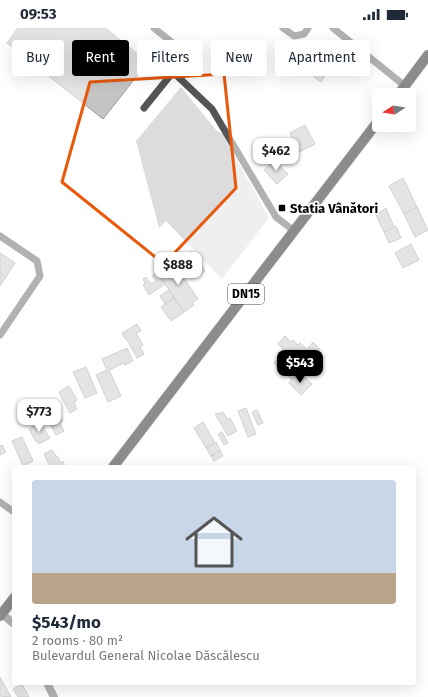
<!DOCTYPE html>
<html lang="en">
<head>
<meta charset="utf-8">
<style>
	:root { --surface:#fff; --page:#f2f2f3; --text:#1f2937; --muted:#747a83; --line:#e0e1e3; --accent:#000 }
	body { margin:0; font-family:"Fira Sans",sans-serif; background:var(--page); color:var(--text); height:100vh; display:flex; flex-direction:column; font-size:15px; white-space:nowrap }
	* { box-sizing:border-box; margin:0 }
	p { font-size:13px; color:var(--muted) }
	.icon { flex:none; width:22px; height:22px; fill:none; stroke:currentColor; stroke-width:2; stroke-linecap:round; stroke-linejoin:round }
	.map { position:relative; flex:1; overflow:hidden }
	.details { position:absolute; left:12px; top:437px; width:404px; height:220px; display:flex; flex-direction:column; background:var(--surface); border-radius:4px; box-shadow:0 4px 16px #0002 }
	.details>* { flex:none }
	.banner { position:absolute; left:12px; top:12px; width:404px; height:36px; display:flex; gap:8px }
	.needle { width:26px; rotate:258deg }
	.buttons { position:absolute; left:372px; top:60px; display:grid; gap:8px }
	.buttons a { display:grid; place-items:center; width:44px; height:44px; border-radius:4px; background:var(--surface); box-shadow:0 4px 16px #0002; font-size:20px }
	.price { position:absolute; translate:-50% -34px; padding:0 9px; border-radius:8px; background:#fff; color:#222; font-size:13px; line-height:26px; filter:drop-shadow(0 1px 2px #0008) }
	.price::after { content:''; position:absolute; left:50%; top:24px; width:12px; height:9px; margin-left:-6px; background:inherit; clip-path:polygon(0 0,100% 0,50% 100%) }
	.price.current { background:var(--accent); color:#fff }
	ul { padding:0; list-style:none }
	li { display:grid; align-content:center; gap:8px; height:212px; padding:0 20px }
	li+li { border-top:1px solid var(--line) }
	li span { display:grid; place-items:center; height:124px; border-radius:4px; color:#555 }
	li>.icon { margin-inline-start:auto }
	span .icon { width:72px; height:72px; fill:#fffc; stroke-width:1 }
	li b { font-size:17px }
	.tag { padding:0 14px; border-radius:4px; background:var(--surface); box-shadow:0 4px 16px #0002; font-size:14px; line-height:36px }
	.tag.current { background:var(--accent); color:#fff }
	.status { display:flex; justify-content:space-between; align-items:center; height:28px; padding:0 20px; background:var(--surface); direction:ltr }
	.status svg { height:11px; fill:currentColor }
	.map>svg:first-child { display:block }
	.green { fill:#dcdcdc }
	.building { fill:#c4c4c4; stroke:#999 }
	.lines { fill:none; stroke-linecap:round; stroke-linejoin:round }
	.primary-casing { stroke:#dbdbdb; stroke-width:12 }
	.lane { stroke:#555; stroke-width:7 }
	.street { stroke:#555; stroke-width:8 }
	.primary { stroke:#000; stroke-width:10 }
	.marked { fill:none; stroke:#e8590c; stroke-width:3; stroke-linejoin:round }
	.poi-dot { fill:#000; stroke:#fff; stroke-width:1.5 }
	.labels { text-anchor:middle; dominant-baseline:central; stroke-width:3.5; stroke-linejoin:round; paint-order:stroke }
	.shield { fill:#fff; stroke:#4c4c4c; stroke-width:1 }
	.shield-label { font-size:12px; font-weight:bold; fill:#000 }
	.poi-label { font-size:13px; font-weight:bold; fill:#000; stroke:#fff; text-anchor:start }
</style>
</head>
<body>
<div class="status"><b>09:53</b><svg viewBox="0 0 49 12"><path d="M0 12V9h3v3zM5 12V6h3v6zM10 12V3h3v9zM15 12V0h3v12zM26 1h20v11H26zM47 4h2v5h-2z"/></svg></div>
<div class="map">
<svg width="428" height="669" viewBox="0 0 428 669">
	<rect width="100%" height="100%" fill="#fff"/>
	<path class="green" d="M181,59L217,103L223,106L269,190L222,251L166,193L159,200L136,113Z"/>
	<path class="building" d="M18,0H105L148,34L103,91L7,15Z
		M328,12L338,20L337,22L346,28L338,39L341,41L337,46L330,40L321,54L305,42Z
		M305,97L315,116L299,124L290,105Z
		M274,132L288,146L277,156L264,142Z
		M403,150L417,179L404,186L389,158Z
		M417,179L428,202L415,209L404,186Z
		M386,180L394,199L384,204L375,185L378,183L379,185Z
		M396,198L401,210L389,215L384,204Z
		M411,216L419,232L403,240L395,225Z
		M192,223L205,243L195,250L182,230Z
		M0,225L15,235L0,258Z
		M173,234L198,271L192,275L194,277L184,284L157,244Z
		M157,244L165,256L149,267L143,257L145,255L143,251L146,249L151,256L156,253L152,248Z
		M169,262L174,270L165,276L160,268Z
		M174,270L184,284L171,293L161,279Z
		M137,296L141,303L136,305L143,317L140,319L144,326L137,330L126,310L125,311L122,305Z
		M285,308L291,314L293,312L298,317L300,315L307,321L313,314L320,321L316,327L312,323L308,327L310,329L301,338L278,316Z
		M127,320L133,333L125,337L124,335L109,342L121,368L108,374L96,347L107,342L102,331Z
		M285,322L301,338L294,346L296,347L292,352L274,335Z
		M86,339L97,365L85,370L73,344Z
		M299,344L312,356L301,367L289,355Z
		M69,358L77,372L74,374L77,381L70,385L59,364Z
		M246,380L256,406L248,409L238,383Z
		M56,381L63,393L60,395L64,403L56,407L45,387Z
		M257,382L263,395L258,397L252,384Z
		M223,384L228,392L230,390L237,403L228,408L215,386L218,385L219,386Z
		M40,394L50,410L39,416L37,413L36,414L29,401Z
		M203,394L215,415L206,420L194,400Z
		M222,404L228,415L224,417L218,406Z
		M22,409L33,433L23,438L12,413Z
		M216,414L220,422L211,428L206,420Z
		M2,417L6,424L0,427V418Z
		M52,422L56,428H57L61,435L63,433L65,439H50L44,426Z
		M220,422L223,428L214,433L211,428Z
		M0,649L11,669L0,668Z
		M22,656L29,669H18L13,661Z"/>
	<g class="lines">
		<g class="primary-casing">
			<path id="primary" d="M398,67L428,27
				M113,439L379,92
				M0,588L14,570"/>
		</g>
		<path class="lane" d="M154,0L184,24L185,29L173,44
			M283,0L294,8L304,6L308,0
			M333,0L405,58
			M144,80L173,44L212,81L276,189L294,203
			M0,208L37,233L40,248L0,307
			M0,474L14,484"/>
		<path class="street" d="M2,586L14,596
			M47,655L54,669"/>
		<use href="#primary" class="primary"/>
	</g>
	<path d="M0 0H428V669H0ZM224,46L236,160L164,236L62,154L90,54Z" fill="#fff" fill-opacity=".55" fill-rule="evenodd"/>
	<path class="marked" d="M224,46L236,160L164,236L62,154L90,54Z"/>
	<rect class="poi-dot" x="278" y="176" width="8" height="8" rx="2"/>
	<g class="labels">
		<rect class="shield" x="228" y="256" width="36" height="20" rx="3"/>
		<g class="shield-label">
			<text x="246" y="266">DN15</text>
		</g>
		<g class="poi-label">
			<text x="290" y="180">Statia Vânători</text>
		</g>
	</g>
</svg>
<div class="buttons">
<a><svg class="needle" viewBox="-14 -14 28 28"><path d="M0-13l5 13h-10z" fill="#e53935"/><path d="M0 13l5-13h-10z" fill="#747a83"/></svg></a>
</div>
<b class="price" style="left:276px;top:144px">$462</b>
<b class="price" style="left:178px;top:258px">$888</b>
<b class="price current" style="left:300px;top:356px">$543</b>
<b class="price" style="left:39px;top:405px">$773</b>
<div class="banner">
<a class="tag">Buy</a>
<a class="tag current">Rent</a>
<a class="tag">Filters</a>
<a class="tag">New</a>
<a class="tag">Apartment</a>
</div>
<section class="details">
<ul>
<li><span style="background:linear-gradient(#c9d6e8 75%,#b9a48a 0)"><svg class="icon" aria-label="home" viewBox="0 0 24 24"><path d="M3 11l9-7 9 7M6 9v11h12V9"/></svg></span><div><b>$543/mo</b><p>2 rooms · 80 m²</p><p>Bulevardul General Nicolae Dăscălescu</p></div></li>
</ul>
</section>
</div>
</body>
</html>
